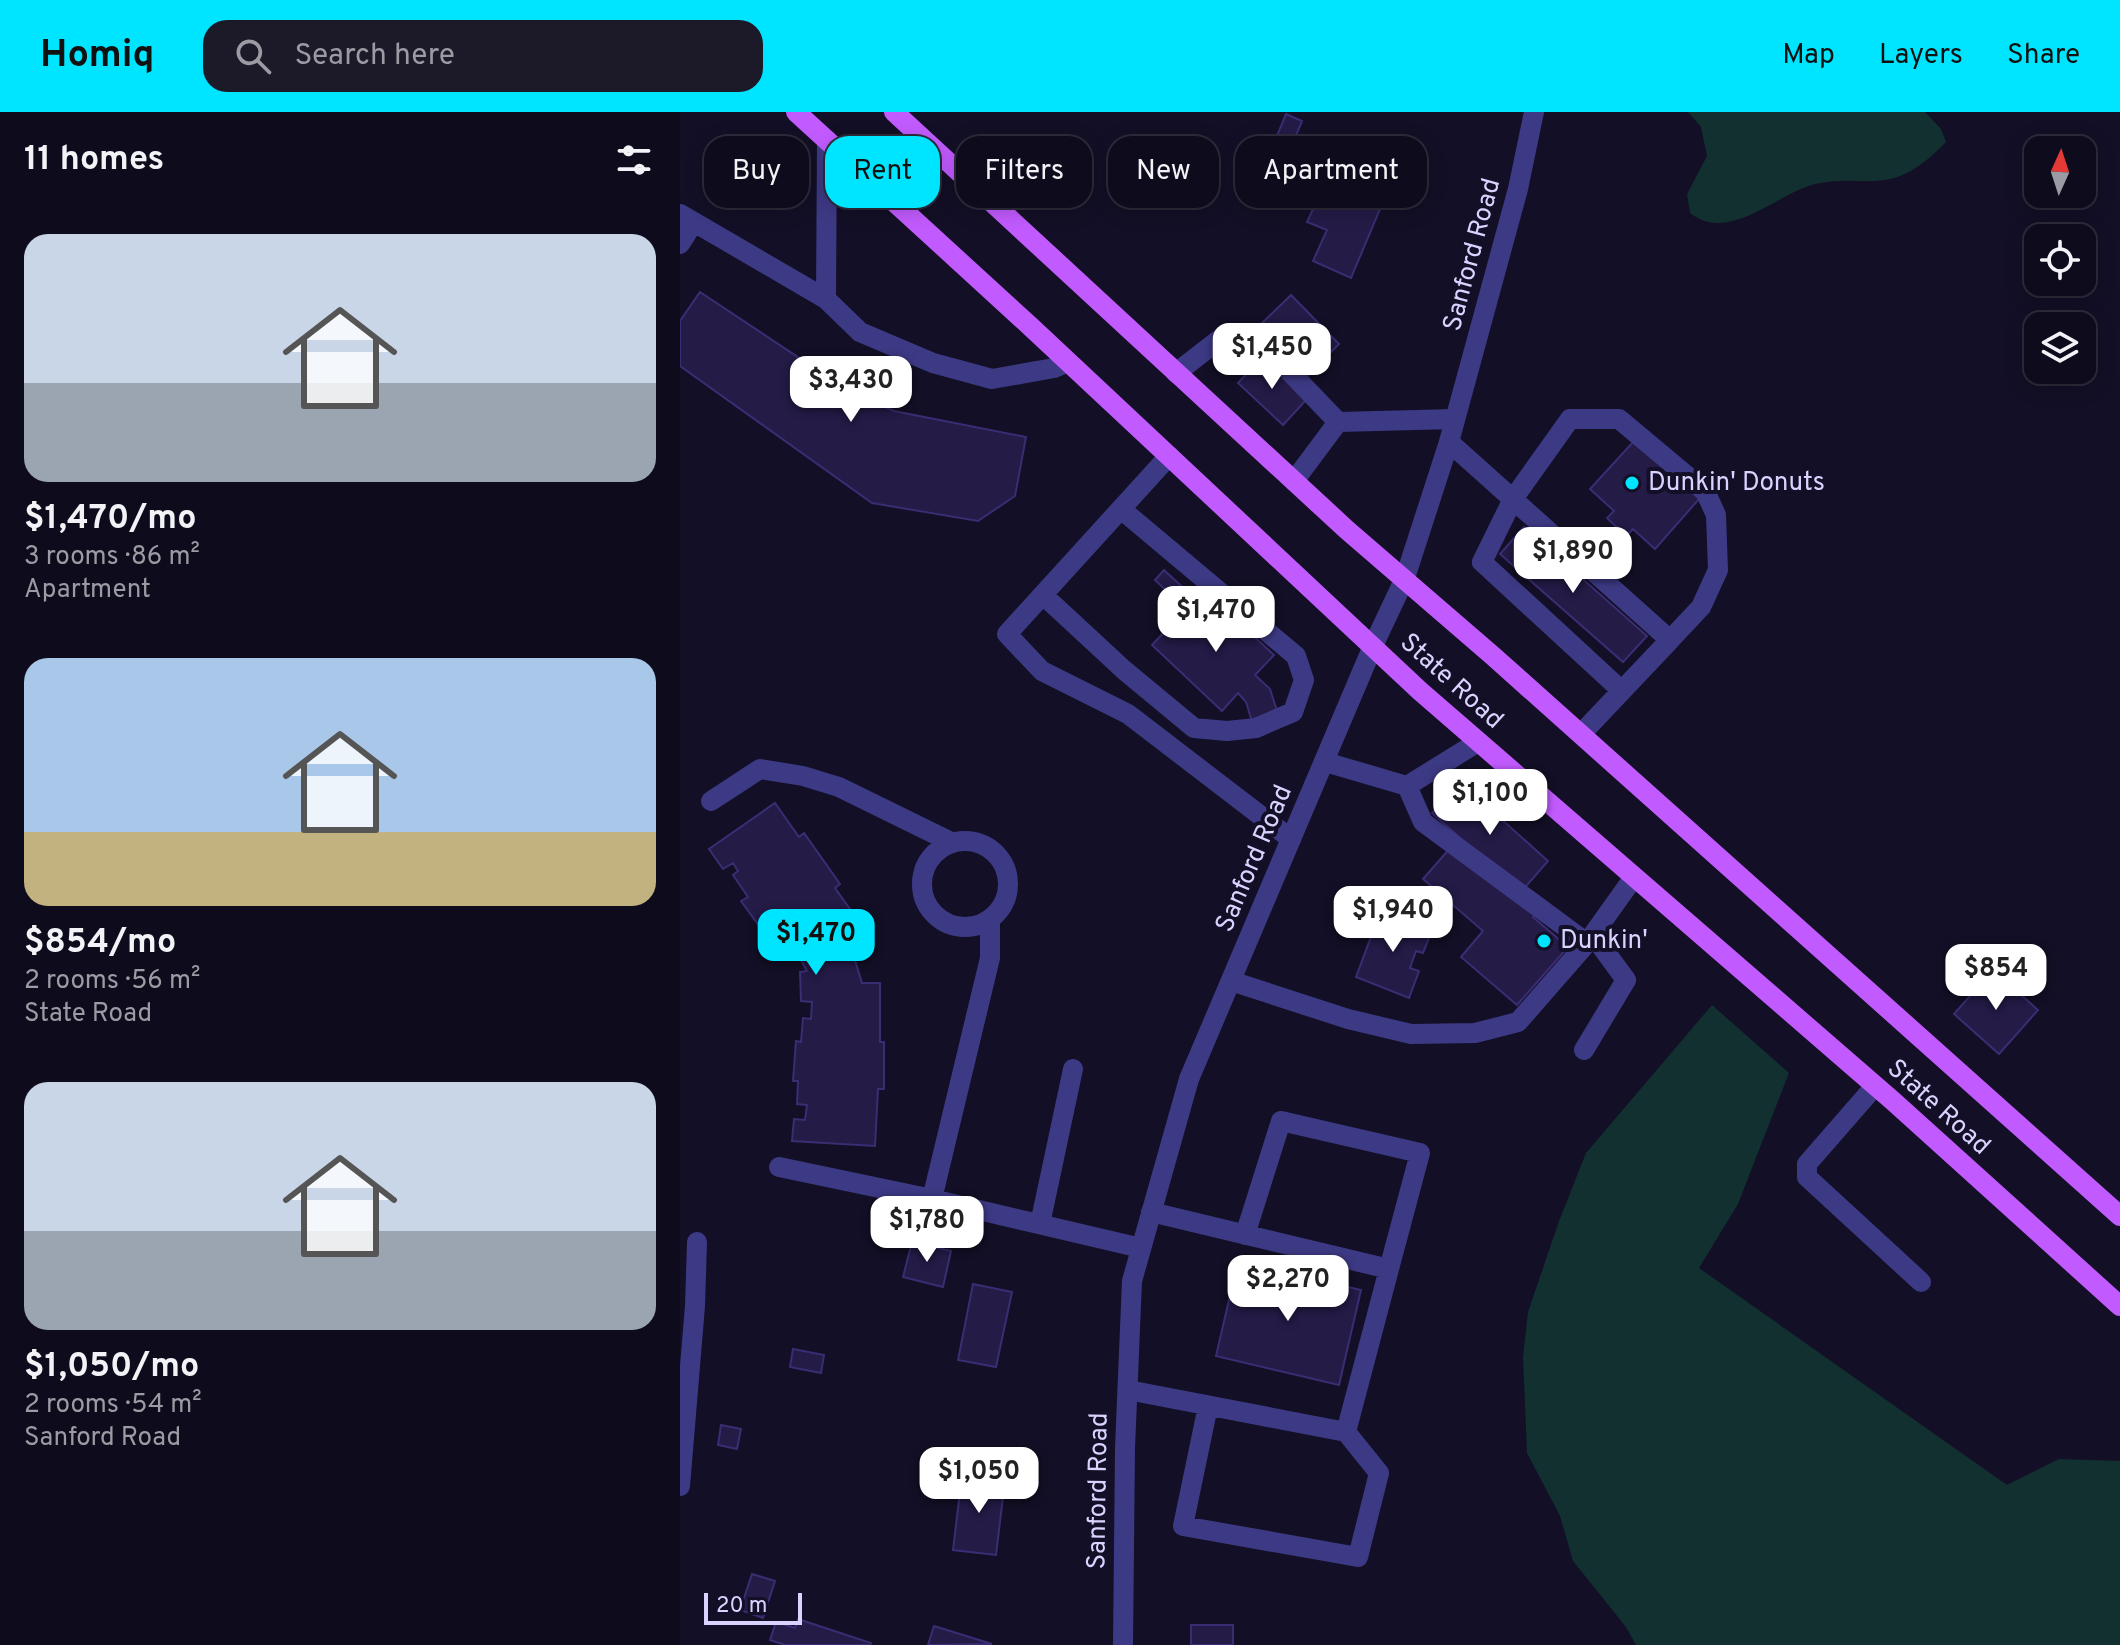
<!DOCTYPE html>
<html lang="en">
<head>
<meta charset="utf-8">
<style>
	:root { --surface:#0e0b1c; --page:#1c1929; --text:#f1f3f6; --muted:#9b9ba3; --line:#2e2b3b; --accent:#00e5ff }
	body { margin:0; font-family:Overpass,sans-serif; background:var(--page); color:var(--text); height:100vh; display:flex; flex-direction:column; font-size:30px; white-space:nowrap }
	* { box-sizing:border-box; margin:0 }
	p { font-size:26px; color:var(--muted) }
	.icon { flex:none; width:44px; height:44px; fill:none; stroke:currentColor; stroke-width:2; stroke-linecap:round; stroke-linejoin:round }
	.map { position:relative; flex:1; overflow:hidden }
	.details { display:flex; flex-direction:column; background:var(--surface); width:680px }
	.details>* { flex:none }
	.guide { position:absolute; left:24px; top:24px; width:760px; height:72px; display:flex; gap:16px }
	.needle { width:52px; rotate:3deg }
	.fabs { position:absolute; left:1344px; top:24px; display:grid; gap:16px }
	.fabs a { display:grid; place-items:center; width:72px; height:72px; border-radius:16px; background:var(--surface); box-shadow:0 4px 20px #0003,0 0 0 2px var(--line); font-size:40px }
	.scale { position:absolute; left:24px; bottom:20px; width:98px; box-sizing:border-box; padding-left:8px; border:4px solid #d9d4ff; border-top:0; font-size:22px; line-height:28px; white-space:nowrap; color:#d9d4ff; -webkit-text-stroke:6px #130f26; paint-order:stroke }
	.price { position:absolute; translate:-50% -68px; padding:0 18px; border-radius:16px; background:#fff; color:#222; font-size:26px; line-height:52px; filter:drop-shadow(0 2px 4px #0008) }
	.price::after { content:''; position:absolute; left:50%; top:48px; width:24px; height:18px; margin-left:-12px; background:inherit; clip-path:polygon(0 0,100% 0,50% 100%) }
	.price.selected { background:var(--accent); color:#111 }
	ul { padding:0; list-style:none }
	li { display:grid; align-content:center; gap:16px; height:424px; padding:0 24px }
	li span { display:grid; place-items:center; height:248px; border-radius:24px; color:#555 }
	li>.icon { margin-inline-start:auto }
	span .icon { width:144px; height:144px; fill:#fffc; stroke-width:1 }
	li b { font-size:34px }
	h2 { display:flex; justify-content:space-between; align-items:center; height:96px; padding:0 24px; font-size:34px }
	.pill { padding:0 28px; border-radius:24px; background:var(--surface); box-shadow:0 4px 20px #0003,0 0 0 2px var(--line); font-size:28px; line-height:72px }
	.pill.selected { background:var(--accent); color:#111 }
	header { display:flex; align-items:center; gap:48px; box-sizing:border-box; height:112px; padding:0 40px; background:var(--accent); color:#111 }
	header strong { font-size:38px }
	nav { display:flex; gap:44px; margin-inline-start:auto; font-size:28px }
	.search { width:560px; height:72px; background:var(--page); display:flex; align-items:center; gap:20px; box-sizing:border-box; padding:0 28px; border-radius:24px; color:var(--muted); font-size:30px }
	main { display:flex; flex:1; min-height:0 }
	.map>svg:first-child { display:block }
	.green { fill:#12302f }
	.building { fill:#241b47; stroke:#3b2d73; stroke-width:2 }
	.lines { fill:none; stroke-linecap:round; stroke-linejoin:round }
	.service { stroke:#3d3a85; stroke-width:20 }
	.minor { stroke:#3d3a85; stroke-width:20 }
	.tertiary { stroke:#3d3a85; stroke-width:20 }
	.primary { stroke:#c25bff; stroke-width:20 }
	.poi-dot { fill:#00e5ff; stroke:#130f26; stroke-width:3 }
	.labels { text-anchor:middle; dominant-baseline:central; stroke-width:8; stroke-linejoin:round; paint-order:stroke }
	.street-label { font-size:26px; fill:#d9d4ff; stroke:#130f26 }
	.poi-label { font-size:26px; fill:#d9d4ff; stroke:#130f26; text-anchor:start }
</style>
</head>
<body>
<header>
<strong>Homiq</strong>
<div class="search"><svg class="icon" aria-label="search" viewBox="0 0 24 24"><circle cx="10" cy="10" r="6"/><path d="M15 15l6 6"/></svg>Search here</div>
<nav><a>Map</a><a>Layers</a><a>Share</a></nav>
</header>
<main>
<section class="details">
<h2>11 homes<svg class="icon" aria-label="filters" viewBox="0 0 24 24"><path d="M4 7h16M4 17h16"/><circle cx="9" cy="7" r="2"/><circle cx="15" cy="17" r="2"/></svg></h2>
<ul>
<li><span style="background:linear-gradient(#c9d6e8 60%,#9aa5b1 0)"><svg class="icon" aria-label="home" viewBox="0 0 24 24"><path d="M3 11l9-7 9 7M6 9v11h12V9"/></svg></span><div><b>$1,470/mo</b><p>3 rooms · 86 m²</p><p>Apartment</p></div></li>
<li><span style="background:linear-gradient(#a9c7e8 70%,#c2b280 0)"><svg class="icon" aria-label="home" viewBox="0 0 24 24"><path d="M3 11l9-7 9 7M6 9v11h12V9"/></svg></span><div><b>$854/mo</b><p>2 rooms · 56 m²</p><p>State Road</p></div></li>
<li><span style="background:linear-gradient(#c9d6e8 60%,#9aa5b1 0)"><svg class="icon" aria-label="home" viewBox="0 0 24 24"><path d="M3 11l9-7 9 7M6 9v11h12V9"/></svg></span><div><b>$1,050/mo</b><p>2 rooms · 54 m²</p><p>Sanford Road</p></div></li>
</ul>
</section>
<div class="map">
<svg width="1440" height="1533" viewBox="0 0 1440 1533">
	<rect width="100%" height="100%" fill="#130f26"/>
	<path class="green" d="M1008,0H1245L1261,17L1266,30C1250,46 1233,62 1210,67C1188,72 1162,65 1135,72C1096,82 1049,132 1010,101L1007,82L1027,44L1021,15Z
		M1032,893L1109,961L1058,1092L1019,1156L1327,1373L1379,1347L1440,1349V1533H956L946,1515L893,1449L880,1404L847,1341L843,1245L848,1200L879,1109L906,1041Z"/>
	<path class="building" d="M606,2L622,9L610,38L594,31Z
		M673,54L711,71L671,166L633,149L647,118L627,110L643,75L660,83Z
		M20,180L172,281L214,299L346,325L335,384L298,409L192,391L0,254V209Z
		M611,183L659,232L628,263L579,214Z
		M582,245L627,287L603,313L558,271Z
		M955,328L1019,387L975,437L953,417L946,424L927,406L934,399L910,377Z
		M844,415L967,524L943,550L820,442Z
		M484,458L536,506L544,497L594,543L575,563L590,577L598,602L573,613L566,590L558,581L542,599L472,533L506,497L475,468Z
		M780,670L868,749L841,780L752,701Z
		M95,691L119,725L124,721L160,772L155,776L192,828L173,842L182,871H200V930H204V977H198L195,1034L112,1029L114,1007L125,1008L127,993L117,992L118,969H113L116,929L121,930L123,906L131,907L132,890L121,889L120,860L127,859L112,832L102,837L90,819L85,822L61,789L68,785L53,763L58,759L53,751L43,757L29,737Z
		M772,734L856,801L853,805L888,835L837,893L781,845L803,819L743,767Z
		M701,798L744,815L741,823L749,826L743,841L736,839L730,856L739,859L729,886L676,865Z
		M1313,858L1358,898L1319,942L1274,902Z
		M232,1130L271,1139L263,1175L223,1165Z
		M558,1149L681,1178L659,1273L536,1244Z
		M293,1172L332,1180L316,1255L278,1248Z
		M113,1237L144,1243L141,1261L110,1255Z
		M41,1313L61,1317L57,1337L38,1333Z
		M282,1363L325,1368L316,1443L273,1438Z
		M72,1462L95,1469L83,1506L60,1498Z
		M118,1507L191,1531L190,1533H105L90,1528L96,1510L115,1516Z
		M511,1513H553V1533H511Z
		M254,1514L312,1532L248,1533Z"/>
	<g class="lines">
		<path class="service" d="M0,102L146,187L180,220L253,251L312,267L374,256L388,250
			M0,132L14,110
			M146,187L147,28
			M496,261L545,223L587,236L658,310L614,369
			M658,310L775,307
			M769,330L990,528L901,622
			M489,344L327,522L362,559L448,602L611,727
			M363,483L444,558L514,616L547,619L576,616L613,600L624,568L616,544L441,397
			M942,579L802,450L833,387L890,307H939L1025,379L1036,403L1038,458L1021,495L990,528
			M645,650L727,674L798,630
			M727,674L743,710L907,831L954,765
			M31,689L80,657L123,664L159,675L271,730
			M242 772a43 43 0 1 1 86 0a43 43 0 1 1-86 0Z
			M310,809V846L252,1087L461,1136
			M551,869L668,907L731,922L795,921L838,910L907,831
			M904,938L946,868L913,823
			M1195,974L1127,1052V1065L1241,1170
			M99,1055L252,1087
			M471,1100L709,1157L740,1041L601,1009L565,1123
			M360,1112L393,957
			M448,1278L666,1320L709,1157
			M528,1294L503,1414L678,1445L699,1361L666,1320"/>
		<path class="minor" d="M0,1374L15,1194L17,1130"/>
		<path class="tertiary" d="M443,1533L445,1336L452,1169L509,967L693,534L725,466L769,330L838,77L854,0"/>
		<path class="primary" d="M116,0L351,215L740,579L1213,989L1440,1194
			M214,0L667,418L813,544L1440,1104"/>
	</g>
	<g class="poi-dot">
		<circle cx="952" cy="371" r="8"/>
		<circle cx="864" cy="829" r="8"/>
	</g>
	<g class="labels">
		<g class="street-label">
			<text transform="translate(793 143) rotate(-75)">Sanford Road</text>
			<text transform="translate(771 570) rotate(42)">State Road</text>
			<text transform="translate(575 747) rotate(-67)">Sanford Road</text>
			<text transform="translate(1258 996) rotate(42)">State Road</text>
			<text transform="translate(419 1379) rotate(-89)">Sanford Road</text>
		</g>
		<g class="poi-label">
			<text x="968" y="371">Dunkin' Donuts</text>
			<text x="880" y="829">Dunkin'</text>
		</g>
	</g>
</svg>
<div class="fabs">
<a><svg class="needle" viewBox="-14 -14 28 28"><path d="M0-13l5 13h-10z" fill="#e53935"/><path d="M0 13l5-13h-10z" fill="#9b9ba3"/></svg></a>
<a><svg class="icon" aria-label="locate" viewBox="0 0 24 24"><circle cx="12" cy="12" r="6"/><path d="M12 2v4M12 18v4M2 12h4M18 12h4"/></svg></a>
<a><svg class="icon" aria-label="layers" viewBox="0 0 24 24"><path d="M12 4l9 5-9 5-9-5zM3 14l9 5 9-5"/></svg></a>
</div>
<div class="scale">20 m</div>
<b class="price" style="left:592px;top:279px">$1,450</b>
<b class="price" style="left:171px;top:312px">$3,430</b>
<b class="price" style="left:893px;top:483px">$1,890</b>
<b class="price" style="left:536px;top:542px">$1,470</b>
<b class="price" style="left:810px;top:725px">$1,100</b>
<b class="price" style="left:713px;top:842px">$1,940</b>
<b class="price selected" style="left:136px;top:865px">$1,470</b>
<b class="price" style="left:1316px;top:900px">$854</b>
<b class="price" style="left:247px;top:1152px">$1,780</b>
<b class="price" style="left:608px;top:1211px">$2,270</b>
<b class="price" style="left:299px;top:1403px">$1,050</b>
<div class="guide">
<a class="pill">Buy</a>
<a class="pill selected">Rent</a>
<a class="pill">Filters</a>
<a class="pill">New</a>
<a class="pill">Apartment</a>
</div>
</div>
</main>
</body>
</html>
